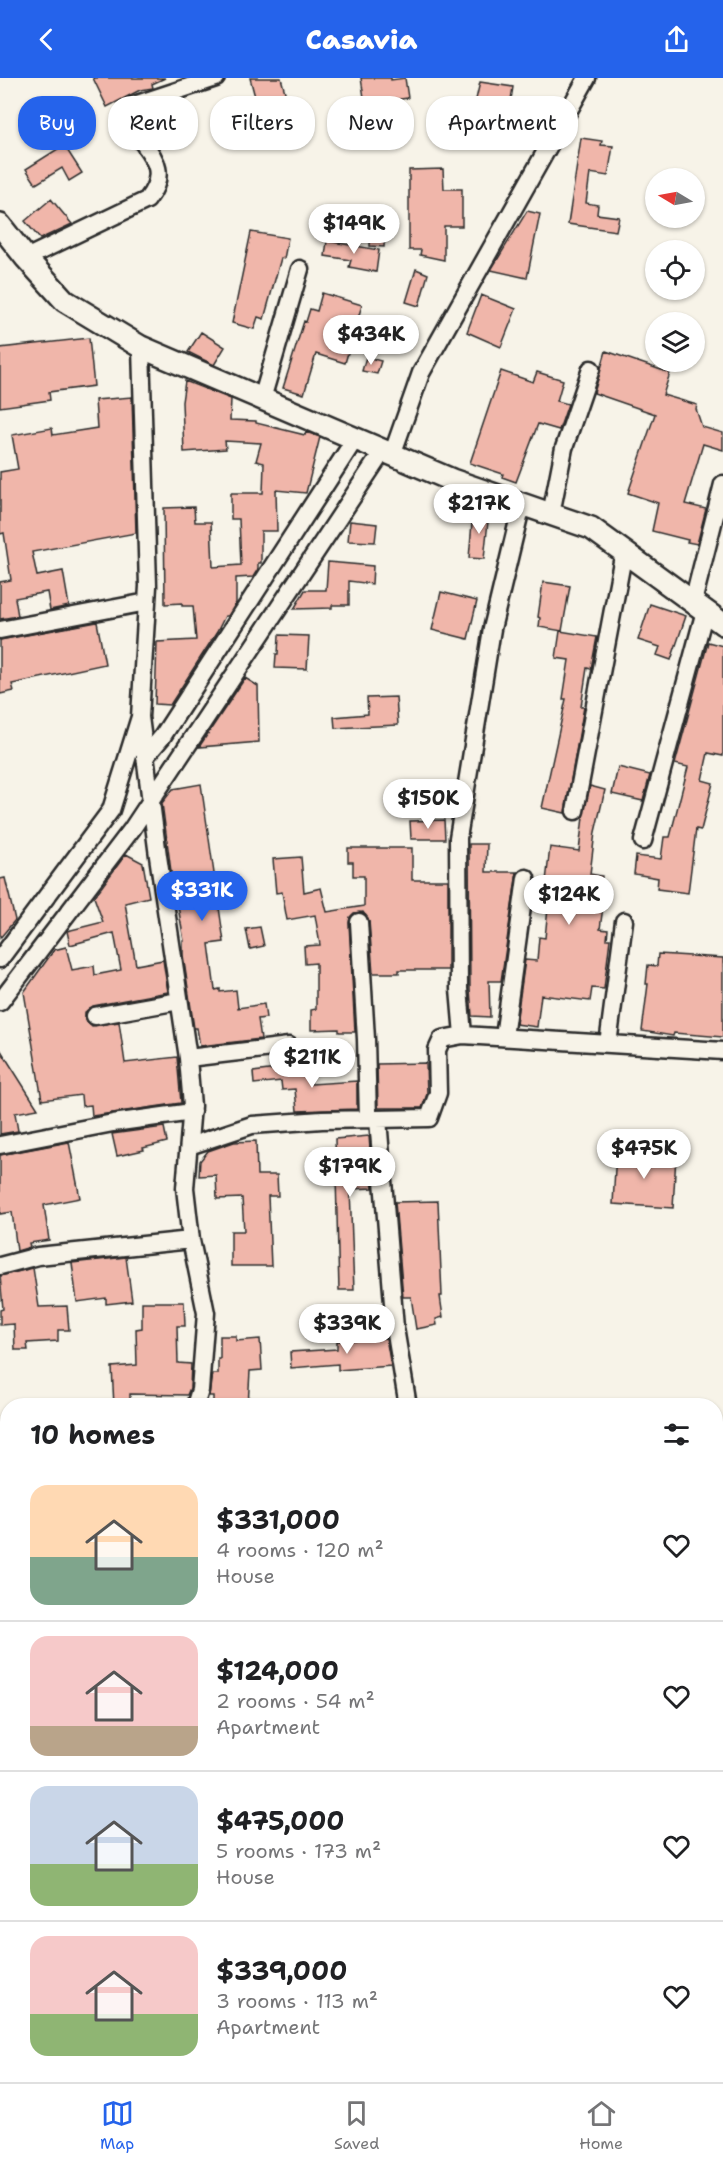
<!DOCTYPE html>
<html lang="en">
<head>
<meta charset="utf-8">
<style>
	:root { --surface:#fff; --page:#f2f2f2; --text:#202124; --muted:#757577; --line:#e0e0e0; --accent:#2563eb }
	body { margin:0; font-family:"Shantell Sans",sans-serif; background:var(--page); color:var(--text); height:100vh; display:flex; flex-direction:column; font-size:22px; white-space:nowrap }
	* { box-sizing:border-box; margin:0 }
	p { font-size:20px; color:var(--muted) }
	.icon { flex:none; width:33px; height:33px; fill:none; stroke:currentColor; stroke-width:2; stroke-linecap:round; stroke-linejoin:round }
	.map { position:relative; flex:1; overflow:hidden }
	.drawer { position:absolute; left:0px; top:1320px; width:723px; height:684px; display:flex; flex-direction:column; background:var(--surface); border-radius:24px 24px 0 0; box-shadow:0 2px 4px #0004 }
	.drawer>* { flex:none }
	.hud { position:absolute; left:18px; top:18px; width:687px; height:54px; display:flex; gap:12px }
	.needle { width:39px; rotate:280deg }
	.buttons { position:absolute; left:645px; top:90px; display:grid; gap:12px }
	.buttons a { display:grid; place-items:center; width:60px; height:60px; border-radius:50%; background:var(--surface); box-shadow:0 2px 4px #0004; font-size:30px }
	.price { position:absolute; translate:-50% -51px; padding:0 14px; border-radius:21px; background:#fff; color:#222; font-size:20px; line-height:39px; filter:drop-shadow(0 2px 3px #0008) }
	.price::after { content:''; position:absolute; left:50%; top:36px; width:18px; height:14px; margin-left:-9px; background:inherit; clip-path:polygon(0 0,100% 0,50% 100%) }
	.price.active { background:var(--accent); color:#fff }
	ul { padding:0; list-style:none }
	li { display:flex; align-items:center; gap:18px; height:150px; padding:0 30px }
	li+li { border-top:2px solid var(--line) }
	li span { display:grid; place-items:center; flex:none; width:168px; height:120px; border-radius:18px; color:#555 }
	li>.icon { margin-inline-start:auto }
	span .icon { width:72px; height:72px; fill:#fffc; stroke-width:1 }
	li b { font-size:26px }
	h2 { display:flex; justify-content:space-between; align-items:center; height:72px; padding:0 30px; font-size:26px }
	.chip { padding:0 21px; border-radius:24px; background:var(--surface); box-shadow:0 2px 4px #0004; font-size:21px; line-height:54px }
	.chip.active { background:var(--accent); color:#fff }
	header { display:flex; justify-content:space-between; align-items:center; height:78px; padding:0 30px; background:var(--accent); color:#fff; font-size:27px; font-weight:800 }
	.dock { display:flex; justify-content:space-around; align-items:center; height:84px; border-top:2px solid var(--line); background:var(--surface); font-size:16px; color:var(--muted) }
	.dock a { display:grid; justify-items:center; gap:3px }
	.dock .active { color:var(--accent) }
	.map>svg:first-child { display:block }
	.building { fill:#f0b6aa; stroke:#2b2b2b; stroke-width:1.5 }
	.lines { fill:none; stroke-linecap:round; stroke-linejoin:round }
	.minor-casing { stroke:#2b2b2b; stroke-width:21 }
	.tertiary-casing { stroke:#2b2b2b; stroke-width:26 }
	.minor { stroke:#f7f3e8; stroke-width:16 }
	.tertiary { stroke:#f7f3e8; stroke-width:21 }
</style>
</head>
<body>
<header><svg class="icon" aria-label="back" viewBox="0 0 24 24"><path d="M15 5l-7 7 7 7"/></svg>Casavia<svg class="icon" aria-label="share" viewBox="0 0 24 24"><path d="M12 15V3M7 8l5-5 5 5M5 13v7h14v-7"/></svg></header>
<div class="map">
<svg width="723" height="2004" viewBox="0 0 723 2004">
	<rect width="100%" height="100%" fill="#f7f3e8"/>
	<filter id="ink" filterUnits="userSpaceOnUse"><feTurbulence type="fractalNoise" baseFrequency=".0167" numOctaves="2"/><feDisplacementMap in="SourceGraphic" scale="12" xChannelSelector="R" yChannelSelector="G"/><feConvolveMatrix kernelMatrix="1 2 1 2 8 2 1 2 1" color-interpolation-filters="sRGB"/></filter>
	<g filter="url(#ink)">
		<path class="building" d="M93,0H165L152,6L153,10L140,12L107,29Z
			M250,0H281L290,32L264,39L263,33L259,34Z
			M361,0H391V2L405,0L408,20L365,26Z
			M480,4L513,9L506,53L515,54L513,68L478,62L474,30Z
			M581,60L602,63L601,67L613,68L608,98L590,95L586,125L598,127L597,136L619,139L616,153L568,146Z
			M64,67L82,95L69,103L62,90L36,106L26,91Z
			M443,91L444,111H462V148H444V182L420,177L421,172H409V92Z
			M51,121L72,146L40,161L25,143Z
			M527,133L540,136L527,200L491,192Z
			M371,145L385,146L384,169L370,168Z
			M251,154L288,160L284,181L281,180L264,241L258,239L254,251L232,245Z
			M327,163L379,172L376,194L349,189L351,182L325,178Z
			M416,191L428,196L419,228L406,224Z
			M322,215L362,227L345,285L316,276L304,316L283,310L304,243L306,244L310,231L317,233Z
			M481,217L516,231L501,269L467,254Z
			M201,254L225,269L214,287L188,274Z
			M89,260L94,308L49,314L50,322L0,329V270Z
			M606,273L670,295L663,317L697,327L696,331L702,349L723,355V372L703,366L685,426L706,431L697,466L687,464L688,462L652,453L658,425L628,415L655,336L594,315Z
			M366,279L381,283L377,296L362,293Z
			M501,293L533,304L537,294L563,302L557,323L568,326L559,352L538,346L516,404L502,399L503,396L470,385Z
			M185,303L231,321L230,342L256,343V345L305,357L306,354L320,359L306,415L276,412L277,453H261V485H258V491L253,499L236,500V525L228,538H225L217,554L170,627L155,626L157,564L196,562L193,528H182V525L165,526L164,430L194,429L195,444H211L213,489L241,487L239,441H231V415H263L264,385L256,383L261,365L225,363L226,371L184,374L182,324Z
			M132,319L136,455L32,474L37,498L63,493L69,528L50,532L47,514L15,520L18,538L0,541V504L11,502L4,455L0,456V394L18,391L12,357L52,350L53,357L97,350L95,322Z
			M473,433L489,434L484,481L469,480Z
			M350,443L377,446L375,464L348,463Z
			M328,484L373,488L372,506L349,503V527H332V530L294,531L305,512H326Z
			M543,504L570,508L562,553L539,549L540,540L538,539Z
			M441,514L477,523L468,561L432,552Z
			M650,526L686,538L671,582L657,577L660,569L638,562Z
			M97,544L105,586L12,606L14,613L0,616V562Z
			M560,553L597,559L591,591L587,590L581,629H584L565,735L542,730L566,621H563L569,582L556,580Z
			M279,557L309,558L307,591L275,590L276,576H278Z
			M708,564L723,568V678L708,675L702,702L713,705L701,752L696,751L688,815L657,811L658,800L634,796L636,778L661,781L664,759H670L688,689L675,686Z
			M245,600L258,608L259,664L199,669Z
			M396,619L398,647L335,650L334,639L368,636L367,620Z
			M618,689L650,697L643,723L612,716Z
			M201,706L224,864L209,866L215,912L220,911V914L236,912L238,930L264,926L266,940L258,941L261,961L200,968L197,950H194L183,877V863H184L178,828H176L174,816L162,725L173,711Z
			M590,708L605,712L595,754L590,796L602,798L600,814H605L600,851L608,852L607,861H610L604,911L592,910L590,923L541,917L537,949L516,946L525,882L537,883L539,859L545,860L548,830L543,829L550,769L579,773L583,739Z
			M444,742L445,761H411L410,743Z
			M469,766H487L486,794H517L501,903H489L490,939L472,938L470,911Z
			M348,770H412V802H448V892H399V895H373L369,843L363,834L354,835L350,839L349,845L355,954H339V951L311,952V932L316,931V885L305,886L304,868L320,867L315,837L287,842L282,814L276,815L273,781L301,779L304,814L321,810L327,834L364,828V798H353V784H348Z
			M126,776L143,785L149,819L125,825L136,887L163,882L168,914L93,928L85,934V940L92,948L119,944L125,985L177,979L181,1025L92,1038L91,1027L82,1028L81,1017L42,1022L24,914L54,872L66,869L72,892L94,888L95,897L121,892L114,855L70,867L67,853L103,844L94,819Z
			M5,800L15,842L0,860V801Z
			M260,849L264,868L250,871L246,851Z
			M658,876L723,880V959L674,955L673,958L642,953L648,906H646L648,887L657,888Z
			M0,971L38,1031L15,1035L18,1053L0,1056Z
			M426,985L427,1016L422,1030H378L377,986Z
			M309,987L311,1006L357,1003V1031L297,1033L295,1011L282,1012L281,1003L254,1006L253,994Z
			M164,1049L167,1064L143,1070L144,1072L117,1078L112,1056Z
			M369,1058L373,1110L350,1111L354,1212H339L335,1061Z
			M256,1063L257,1097H277L278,1118H268L271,1188H231V1153H244L242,1120L217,1121L216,1097L199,1098L200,1083L208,1073L234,1064Z
			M69,1064L80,1120L44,1127L49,1162L29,1165L30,1169L17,1173L12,1134L0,1136V1077Z
			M616,1073L676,1077L673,1130L613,1126Z
			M438,1123L442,1218H440L443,1239L436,1241L437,1247L416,1251L411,1219H403L395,1124Z
			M126,1179L132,1223L106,1226V1220L77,1224L72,1185Z
			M33,1190L39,1229L67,1228L69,1252H58V1263L27,1265L28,1272H15L14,1246L0,1247V1232L3,1231L0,1198Z
			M142,1224H184L185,1248H177L178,1285L191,1286L190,1310L187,1317L130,1316V1328H114L112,1289L137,1287L136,1251L142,1250Z
			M220,1258H236V1263L260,1261L262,1292L250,1293L248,1328H213V1318H209L212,1296H218V1281H220Z
			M386,1260L391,1288L338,1292V1286L291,1290L290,1274L337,1271V1263Z"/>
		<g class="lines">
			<g class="minor-casing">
				<path id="minor" d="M26,180L147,122C182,77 119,64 134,27L216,0
					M262,321L300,191
					M392,377L421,295L587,0
					M551,436L564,370L591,291
					M693,524L723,406
					M0,552L147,524
					M140,639L158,778L188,980L192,1028L185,1110L191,1162L206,1235L200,1312L195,1328
					M145,679L162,659L355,361
					M575,733L624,473
					M643,763L705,533
					M359,844L366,961L368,1041
					M0,881L111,732L140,639L148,508L141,269
					M0,924L132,751L383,373
					M95,938L179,923
					M463,957L459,911L458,760L492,551L522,426
					M504,959L526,800
					M608,966L624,843
					M188,980L289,968
					M378,1041L395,1250L408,1328
					M0,1067L113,1045L192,1034
					M189,1068L252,1047L322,1042L429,1040L438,1015L437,972L442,961L463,957L723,973
					M0,1188L38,1178L191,1162
					M0,1447L8,1445
					M716,1519L723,1515
					M716,1680L723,1681
					M716,1830H723
					M401,1996L402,2004"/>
			</g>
			<g class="tertiary-casing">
				<path id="tertiary" d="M0,147L26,180L65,223L141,269L452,402L591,450L723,546
					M0,1826L8,1832
					M97,2004V1996"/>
			</g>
			<use href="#minor" class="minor"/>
			<use href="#tertiary" class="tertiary"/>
		</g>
	</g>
</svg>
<div class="buttons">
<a><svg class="needle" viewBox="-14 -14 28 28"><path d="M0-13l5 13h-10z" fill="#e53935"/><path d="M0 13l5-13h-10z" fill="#757577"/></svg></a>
<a><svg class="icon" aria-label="locate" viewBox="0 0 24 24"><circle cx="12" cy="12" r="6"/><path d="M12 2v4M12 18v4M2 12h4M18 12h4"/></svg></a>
<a><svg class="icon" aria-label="layers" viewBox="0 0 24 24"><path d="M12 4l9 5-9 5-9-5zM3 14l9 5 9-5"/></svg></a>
</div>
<b class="price" style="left:354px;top:177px">$149K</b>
<b class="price" style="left:371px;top:288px">$434K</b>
<b class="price" style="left:479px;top:457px">$217K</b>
<b class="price" style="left:428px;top:752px">$150K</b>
<b class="price active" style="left:202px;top:844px">$331K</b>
<b class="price" style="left:569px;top:848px">$124K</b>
<b class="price" style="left:312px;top:1011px">$211K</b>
<b class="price" style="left:644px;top:1102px">$475K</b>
<b class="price" style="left:350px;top:1120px">$179K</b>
<b class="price" style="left:347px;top:1277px">$339K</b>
<div class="hud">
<a class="chip active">Buy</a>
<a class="chip">Rent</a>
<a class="chip">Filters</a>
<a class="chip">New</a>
<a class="chip">Apartment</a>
</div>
<section class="drawer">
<h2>10 homes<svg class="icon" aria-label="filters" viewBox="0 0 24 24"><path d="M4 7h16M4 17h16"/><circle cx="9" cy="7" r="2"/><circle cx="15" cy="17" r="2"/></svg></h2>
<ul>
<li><span style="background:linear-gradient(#ffd9b3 60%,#7fa58c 0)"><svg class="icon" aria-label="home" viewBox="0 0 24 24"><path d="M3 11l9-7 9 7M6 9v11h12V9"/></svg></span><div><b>$331,000</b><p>4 rooms · 120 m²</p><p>House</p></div><svg class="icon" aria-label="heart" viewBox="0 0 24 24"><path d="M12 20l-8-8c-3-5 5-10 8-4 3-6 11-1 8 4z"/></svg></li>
<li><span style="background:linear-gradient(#f6c9c9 75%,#b9a48a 0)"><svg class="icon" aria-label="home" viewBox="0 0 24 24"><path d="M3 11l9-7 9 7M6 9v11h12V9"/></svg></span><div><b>$124,000</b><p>2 rooms · 54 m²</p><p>Apartment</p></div><svg class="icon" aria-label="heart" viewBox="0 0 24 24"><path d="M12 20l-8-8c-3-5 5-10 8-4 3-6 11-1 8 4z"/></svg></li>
<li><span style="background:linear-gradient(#c9d6e8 65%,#8fb573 0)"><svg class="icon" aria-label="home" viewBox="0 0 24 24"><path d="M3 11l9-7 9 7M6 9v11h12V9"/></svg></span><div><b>$475,000</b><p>5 rooms · 173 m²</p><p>House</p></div><svg class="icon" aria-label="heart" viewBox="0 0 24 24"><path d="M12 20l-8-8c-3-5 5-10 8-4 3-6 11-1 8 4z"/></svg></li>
<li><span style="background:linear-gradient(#f6c9c9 65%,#8fb573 0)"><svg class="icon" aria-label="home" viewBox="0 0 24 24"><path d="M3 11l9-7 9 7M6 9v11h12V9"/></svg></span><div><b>$339,000</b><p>3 rooms · 113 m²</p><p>Apartment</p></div><svg class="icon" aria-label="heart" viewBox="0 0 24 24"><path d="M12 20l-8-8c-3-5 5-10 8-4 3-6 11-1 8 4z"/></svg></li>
</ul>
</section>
</div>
<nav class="dock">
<a class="active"><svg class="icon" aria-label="map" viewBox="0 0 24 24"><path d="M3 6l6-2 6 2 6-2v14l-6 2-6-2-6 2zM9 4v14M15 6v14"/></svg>Map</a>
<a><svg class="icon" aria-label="saved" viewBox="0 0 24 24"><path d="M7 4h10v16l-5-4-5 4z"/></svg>Saved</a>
<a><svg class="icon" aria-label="home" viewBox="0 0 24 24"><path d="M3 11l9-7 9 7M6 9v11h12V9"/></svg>Home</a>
</nav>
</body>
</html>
